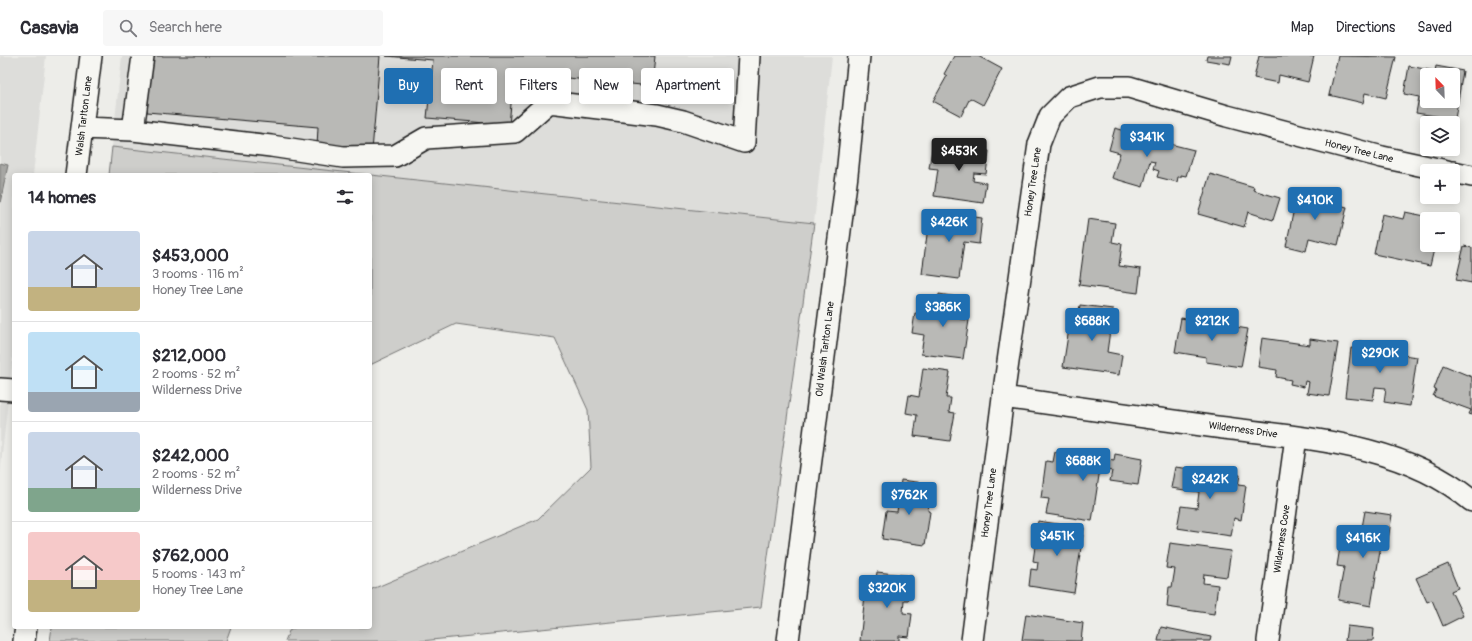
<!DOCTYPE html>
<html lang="en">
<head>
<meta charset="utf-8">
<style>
	:root { --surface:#fff; --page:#f7f7f7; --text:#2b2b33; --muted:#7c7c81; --line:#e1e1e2; --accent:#1f6fb2 }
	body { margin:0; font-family:Pangolin,sans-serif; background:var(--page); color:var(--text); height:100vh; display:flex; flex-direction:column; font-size:15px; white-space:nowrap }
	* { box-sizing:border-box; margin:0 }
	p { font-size:13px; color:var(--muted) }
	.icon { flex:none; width:22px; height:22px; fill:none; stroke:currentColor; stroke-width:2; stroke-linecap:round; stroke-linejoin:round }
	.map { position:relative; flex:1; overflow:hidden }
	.drawer { position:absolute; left:12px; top:117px; width:360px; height:456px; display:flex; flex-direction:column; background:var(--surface); border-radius:4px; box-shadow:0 2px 10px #0003 }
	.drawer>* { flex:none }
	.banner { position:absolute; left:384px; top:12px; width:380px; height:36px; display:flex; gap:8px }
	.needle { width:26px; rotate:337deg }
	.controls { position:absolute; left:1420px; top:12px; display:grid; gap:8px }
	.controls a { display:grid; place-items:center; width:40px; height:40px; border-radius:4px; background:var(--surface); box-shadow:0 2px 10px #0003; font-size:20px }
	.price { position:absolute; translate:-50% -34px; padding:0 9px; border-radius:4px; background:var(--accent); color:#fff; font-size:13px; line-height:26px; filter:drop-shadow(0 1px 2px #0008) }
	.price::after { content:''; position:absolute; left:50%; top:24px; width:12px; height:9px; margin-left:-6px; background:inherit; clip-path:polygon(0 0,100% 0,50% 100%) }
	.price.on { background:#222; color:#fff }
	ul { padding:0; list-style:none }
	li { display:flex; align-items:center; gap:12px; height:100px; padding:0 16px }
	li+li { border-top:1px solid var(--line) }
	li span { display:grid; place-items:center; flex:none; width:112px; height:80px; border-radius:4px; color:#555 }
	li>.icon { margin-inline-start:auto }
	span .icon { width:48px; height:48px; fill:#fffc; stroke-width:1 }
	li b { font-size:17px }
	h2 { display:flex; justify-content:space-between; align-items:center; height:48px; padding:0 16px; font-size:17px }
	.tag { padding:0 14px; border-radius:4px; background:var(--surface); box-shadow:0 2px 10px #0003; font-size:14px; line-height:36px }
	.tag.on { background:var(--accent); color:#fff }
	header { display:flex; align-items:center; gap:24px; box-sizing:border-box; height:56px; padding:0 20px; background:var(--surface); border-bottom:1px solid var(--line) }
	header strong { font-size:19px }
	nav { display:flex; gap:22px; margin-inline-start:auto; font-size:14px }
	.search { width:280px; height:36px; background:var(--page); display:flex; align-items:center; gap:10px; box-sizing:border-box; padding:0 14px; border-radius:4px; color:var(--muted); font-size:15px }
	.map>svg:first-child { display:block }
	.built { fill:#ddddda }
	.green { fill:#cececb; stroke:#757574 }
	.water { fill:#a6a6a3; stroke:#6f6f6d }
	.building { fill:#b9b9b6; stroke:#1c1c1c; fill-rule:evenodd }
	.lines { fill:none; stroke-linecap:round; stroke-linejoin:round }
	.minor-casing { stroke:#1c1c1c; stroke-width:24 }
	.minor { stroke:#f6f6f2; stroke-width:21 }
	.labels { text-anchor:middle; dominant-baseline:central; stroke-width:3.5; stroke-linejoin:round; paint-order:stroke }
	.street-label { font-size:10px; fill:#1c1c1c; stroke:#f6f6f2 }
</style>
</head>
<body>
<header>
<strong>Casavia</strong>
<div class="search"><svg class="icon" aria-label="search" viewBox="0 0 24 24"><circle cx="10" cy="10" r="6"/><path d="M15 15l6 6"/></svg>Search here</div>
<nav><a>Map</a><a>Directions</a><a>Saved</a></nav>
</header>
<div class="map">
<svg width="1472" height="585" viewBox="0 0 1472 585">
	<rect width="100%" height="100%" fill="#edede9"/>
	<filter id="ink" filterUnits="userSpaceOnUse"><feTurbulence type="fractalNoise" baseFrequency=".025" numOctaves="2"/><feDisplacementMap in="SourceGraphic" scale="8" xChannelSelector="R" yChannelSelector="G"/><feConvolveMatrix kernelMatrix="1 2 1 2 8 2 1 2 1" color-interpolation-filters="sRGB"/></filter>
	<g filter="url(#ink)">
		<path class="built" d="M0,0H46L33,119H14V289L0,417Z
			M122,0H832L814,167L112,91Z"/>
		<path class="green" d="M112,91L814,167L761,551L421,585H285L289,575L296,571H370V534L538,463L591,411L588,354L555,282L456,268L370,309V119H109Z
			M52,571H231L226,585H50Z"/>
		<path class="water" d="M0,107L8,109L0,147Z"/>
		<path class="building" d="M152,0H380L372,95L317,90L318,71L147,56Z
			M386,0H655L652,30L514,17L509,69L427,62L433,4Z
			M954,0H978L1002,13L983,49L970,42L961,60L933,45L947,20L944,18Z
			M1207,0H1232L1230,8L1206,4Z
			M1259,0H1314L1308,26L1279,19L1278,27L1254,22Z
			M1338,0L1396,1L1386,42L1365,37L1363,47L1329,39Z
			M1409,10L1435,15L1436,10L1463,15L1455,63L1416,57L1419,41L1404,38ZM1427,19H1453V45H1427Z
			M1115,72L1154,83L1152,89L1160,91L1162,86L1194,94L1186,120L1181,119V121H1178L1177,126L1157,121L1159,115L1153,113L1155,106L1150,105L1143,131L1112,122L1120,97L1109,94Z
			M933,87L989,95L986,118L974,117L973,125L986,127L983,147L934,140L938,113L929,112Z
			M1210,118L1254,131L1253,134L1280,142L1273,164L1248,156L1244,171L1198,158Z
			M1298,134L1320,139L1319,144L1347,151L1338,189L1309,182L1306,195L1286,190Z
			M930,155L982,162L979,188L964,186L959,223L922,218Z
			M1405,156L1440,163H1427V189H1435L1430,210L1374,198L1382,158L1403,163Z
			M1088,163L1115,167L1112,186L1122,188L1119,210L1141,213L1138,237L1079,229Z
			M1464,190L1472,192V227L1456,224Z
			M939,238L963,242L960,263L969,264L963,303L921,298L924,279L912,277L915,257L927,259L929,247L938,248Z
			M1080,249L1113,253L1107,296L1122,299L1119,319L1063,311L1070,266L1077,268Z
			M1181,262L1248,273L1241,311L1206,306V301L1175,296Z
			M1262,282L1310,289V283L1338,287L1329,340L1307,337L1309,326L1305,325L1304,331L1290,328L1291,324L1276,321L1277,314L1258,311Z
			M1359,285L1384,288L1382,296L1417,301L1410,350L1384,346L1386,332L1375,331L1373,344L1345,341L1351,292L1358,293Z
			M1443,309L1472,321V359L1469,358L1471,354L1433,340L1436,334L1434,333Z
			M923,312L950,316L946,342H951L949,356L955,357L950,385L914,380L917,359L906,357L909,339L919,341Z
			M1055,396L1114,405L1115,398L1142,403L1138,429L1110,425L1112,415L1100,413L1092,465L1046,458L1049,443L1041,442L1046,405L1053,406Z
			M1175,411L1240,419L1238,429L1246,430L1241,464L1234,462L1231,480L1177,472L1181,450L1197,452L1199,436L1171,432Z
			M901,424L924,427L922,439L930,440L928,455L930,456L925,489L882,483L886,455L897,456Z
			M1365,455L1392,459L1387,490L1381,489L1371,550L1338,544L1344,511L1337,510L1341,485L1359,488Z
			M1038,465L1084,472L1074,537L1029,530L1031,513L1037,514L1038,506L1033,505L1035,491H1039L1041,484L1035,483Z
			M1170,487L1231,495L1227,521L1204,518L1203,527L1218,529L1214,558L1167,551L1169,531H1172L1175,513L1166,512Z
			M1448,508L1458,532L1451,535L1463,560L1443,570L1432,544L1427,546L1416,522Z
			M877,516L912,520L909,544H904L903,557L912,558L909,581L899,580V585H860L866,530L875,531Z
			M1026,558L1083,567L1081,585L1022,584Z
			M1347,570L1374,573L1373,585H1345Z
			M1161,571L1211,581L1210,585H1158Z"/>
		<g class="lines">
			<g class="minor-casing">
				<path id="minor" d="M82,72L133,74L271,90L343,101L395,100L426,82L515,76L549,46L657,59L683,65L744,86L749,0
					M133,74L143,0
					M1453,116L1472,120
					M76,119L91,0
					M0,333L14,334
					M1003,341C1071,351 1140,360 1209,370C1298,382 1401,385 1472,445
					M24,585L26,571
					M788,585L847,119L859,0
					M972,585L1003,341L1039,88L1050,60L1069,41L1100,31H1129L1227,60L1382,101L1447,115
					M1268,585L1296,381"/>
			</g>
			<use href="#minor" class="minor"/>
		</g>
	</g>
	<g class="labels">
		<g class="street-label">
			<text transform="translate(84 60) rotate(-83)">Walsh Tarlton Lane</text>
			<text transform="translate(1359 95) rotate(14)">Honey Tree Lane</text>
			<text transform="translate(1033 126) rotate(-82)">Honey Tree Lane</text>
			<text transform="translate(825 293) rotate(-83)">Old Walsh Tarlton Lane</text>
			<text transform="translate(1243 374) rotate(8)">Wilderness Drive</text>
			<text transform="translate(989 447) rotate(-83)">Honey Tree Lane</text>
			<text transform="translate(1282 483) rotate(-82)">Wilderness Cove</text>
		</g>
	</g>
</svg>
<div class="controls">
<a><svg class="needle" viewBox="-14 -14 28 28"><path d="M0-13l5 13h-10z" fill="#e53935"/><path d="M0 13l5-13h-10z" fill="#7c7c81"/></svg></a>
<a><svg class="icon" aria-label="layers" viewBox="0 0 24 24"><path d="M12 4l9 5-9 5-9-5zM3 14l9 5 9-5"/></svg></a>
<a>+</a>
<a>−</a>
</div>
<b class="price" style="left:1147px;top:102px">$341K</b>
<b class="price on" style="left:959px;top:116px">$453K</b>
<b class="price" style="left:1315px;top:165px">$410K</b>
<b class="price" style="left:949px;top:187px">$426K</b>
<b class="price" style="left:943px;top:272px">$386K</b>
<b class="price" style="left:1092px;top:286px">$688K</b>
<b class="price" style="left:1212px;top:286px">$212K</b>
<b class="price" style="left:1380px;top:318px">$290K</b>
<b class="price" style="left:1083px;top:426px">$688K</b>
<b class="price" style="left:1210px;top:444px">$242K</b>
<b class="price" style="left:909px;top:460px">$762K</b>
<b class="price" style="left:1057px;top:501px">$451K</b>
<b class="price" style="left:1363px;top:503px">$416K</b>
<b class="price" style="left:887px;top:553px">$320K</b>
<div class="banner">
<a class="tag on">Buy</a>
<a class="tag">Rent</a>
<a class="tag">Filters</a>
<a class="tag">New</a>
<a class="tag">Apartment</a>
</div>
<section class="drawer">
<h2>14 homes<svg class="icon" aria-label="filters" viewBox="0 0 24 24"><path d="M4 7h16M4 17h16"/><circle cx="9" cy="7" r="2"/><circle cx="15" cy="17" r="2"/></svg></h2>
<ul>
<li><span style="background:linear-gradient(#c9d6e8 70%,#c2b280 0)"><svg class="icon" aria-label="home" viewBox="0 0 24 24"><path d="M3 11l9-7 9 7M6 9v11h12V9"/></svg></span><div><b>$453,000</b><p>3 rooms · 116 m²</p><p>Honey Tree Lane</p></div></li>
<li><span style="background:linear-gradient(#bfe0f5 75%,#9aa5b1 0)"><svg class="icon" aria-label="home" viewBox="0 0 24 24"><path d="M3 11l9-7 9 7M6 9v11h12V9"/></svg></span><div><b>$212,000</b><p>2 rooms · 52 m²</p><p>Wilderness Drive</p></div></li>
<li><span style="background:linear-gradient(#c9d6e8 70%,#7fa58c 0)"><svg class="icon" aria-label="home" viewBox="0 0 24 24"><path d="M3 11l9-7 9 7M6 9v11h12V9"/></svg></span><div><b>$242,000</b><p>2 rooms · 52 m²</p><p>Wilderness Drive</p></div></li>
<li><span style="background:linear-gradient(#f6c9c9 60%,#c2b280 0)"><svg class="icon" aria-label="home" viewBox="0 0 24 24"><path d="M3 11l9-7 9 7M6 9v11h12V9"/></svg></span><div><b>$762,000</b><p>5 rooms · 143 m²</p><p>Honey Tree Lane</p></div></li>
</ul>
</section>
</div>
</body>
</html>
